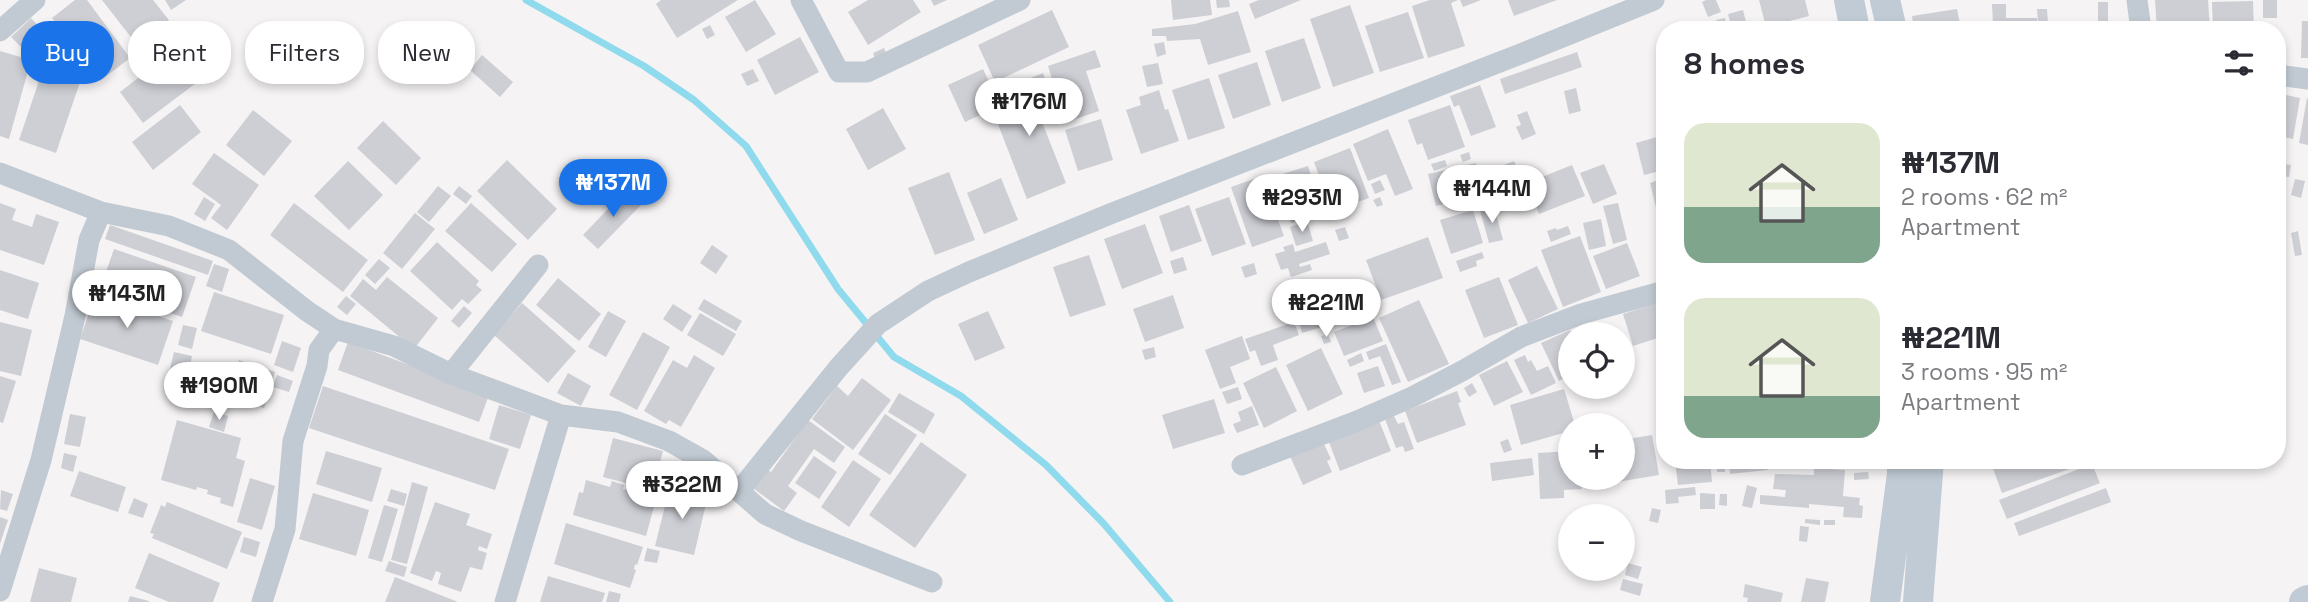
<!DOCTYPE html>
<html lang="en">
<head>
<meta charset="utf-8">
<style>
	:root { --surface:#fff; --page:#f2f2f3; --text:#2b2b33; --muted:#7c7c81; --accent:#1a73e8 }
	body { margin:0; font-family:"Space Grotesk",sans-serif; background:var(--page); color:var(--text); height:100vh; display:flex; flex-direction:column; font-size:26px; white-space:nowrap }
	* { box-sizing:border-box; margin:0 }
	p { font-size:23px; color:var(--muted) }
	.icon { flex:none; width:38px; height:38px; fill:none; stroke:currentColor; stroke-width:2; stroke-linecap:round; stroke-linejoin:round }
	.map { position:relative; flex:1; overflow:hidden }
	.details { position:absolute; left:1656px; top:21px; width:630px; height:448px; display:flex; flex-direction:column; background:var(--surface); border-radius:28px; box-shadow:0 4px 10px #0003 }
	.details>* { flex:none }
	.guide { position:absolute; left:21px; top:21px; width:665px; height:63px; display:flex; gap:14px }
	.tools { position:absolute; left:1558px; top:322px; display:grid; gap:14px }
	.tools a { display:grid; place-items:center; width:77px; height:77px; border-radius:50%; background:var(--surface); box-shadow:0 4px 10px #0003; font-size:35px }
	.price { position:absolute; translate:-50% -60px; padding:0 16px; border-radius:24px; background:#fff; color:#222; font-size:23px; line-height:46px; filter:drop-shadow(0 2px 4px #0008) }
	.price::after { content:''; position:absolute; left:50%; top:42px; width:21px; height:16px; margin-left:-10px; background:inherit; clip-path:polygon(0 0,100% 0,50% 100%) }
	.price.selected { background:var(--accent); color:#fff }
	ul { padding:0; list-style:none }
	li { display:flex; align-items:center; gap:21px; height:175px; padding:0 28px }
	li span { display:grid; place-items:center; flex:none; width:196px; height:140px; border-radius:21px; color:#555 }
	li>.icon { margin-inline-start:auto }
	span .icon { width:84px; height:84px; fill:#fffc; stroke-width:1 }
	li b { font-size:30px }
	h2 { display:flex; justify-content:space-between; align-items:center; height:84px; padding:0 28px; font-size:30px }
	.tag { padding:0 24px; border-radius:28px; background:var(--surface); box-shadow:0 4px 10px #0003; font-size:24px; line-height:63px }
	.tag.selected { background:var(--accent); color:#fff }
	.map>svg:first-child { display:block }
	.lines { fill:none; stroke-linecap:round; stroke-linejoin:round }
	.stream { stroke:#90daee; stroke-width:7 }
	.building { fill:#cdcfd5 }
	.street { stroke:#c1cad2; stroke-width:21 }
	.secondary { stroke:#c1cbd6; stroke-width:30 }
</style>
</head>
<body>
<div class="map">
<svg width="2308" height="602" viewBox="0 0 2308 602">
	<rect width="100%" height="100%" fill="#f5f3f3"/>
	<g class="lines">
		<path class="stream" d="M526,0L644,66L694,100L746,146L838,289L894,357L961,396L1046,465L1104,524L1170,602"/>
	</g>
	<path class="building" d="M75,0H87L130,58L100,81L52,18Z
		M102,0H153L169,20L137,45Z
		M165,0H186L171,10Z
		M661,0H738L677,38L656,4Z
		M755,0L776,34L746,52L725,17Z
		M868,0H913L921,12L868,45L848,12Z
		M931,0H947L934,6Z
		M1171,0H1210L1212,15L1173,20Z
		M1216,0H1229L1230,7L1217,8Z
		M1259,0H1301L1255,19L1249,4Z
		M1430,0H1458L1451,3L1465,46L1428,58L1412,6Z
		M1460,0H1481L1463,7Z
		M1508,0H1557L1514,16Z
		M1706,0H1716L1721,12L1708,17L1702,2Z
		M1759,0H1805L1809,16L1766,27Z
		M2155,0H2208L2210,30H2157Z
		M2263,0H2277V18H2263Z
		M2253,1L2254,30H2213L2212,2Z
		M2098,2H2108V25H2098Z
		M1992,4H2006V18H2037V30H2007V23L1993,24Z
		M1350,5L1374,73L1333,87L1310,19Z
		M1957,9L1960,24L1967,22L1969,30H1914L1912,16Z
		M2037,9H2047L2048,23H2038Z
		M1052,10L1069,47L995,82L978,45Z
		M1743,10L1748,30H1732L1728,14Z
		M1238,11L1251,52L1208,65L1200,39L1167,41L1166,36H1152V29L1195,24Z
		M1408,12L1424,58L1380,72L1365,26Z
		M31,18L41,29L22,48L11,37Z
		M1725,18L1727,30H1718L1716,20Z
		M2302,21H2308V58H2301Z
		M50,23L76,54L60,67L35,36Z
		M710,25L715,35L707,39L702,29Z
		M800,37L819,72L775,95L757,60Z
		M1304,38L1321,88L1282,102L1265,51Z
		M1164,42L1166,54L1157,57L1154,44Z
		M181,45L204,77L143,123L120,92Z
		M884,48L888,58L875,59L873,53Z
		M1095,50L1101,67L1086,71L1099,111L1064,123L1049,80L1052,79L1048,66Z
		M0,51L31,60L9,139L0,136Z
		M1577,52L1582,67L1505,94L1500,79Z
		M482,55L513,82L500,97L470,70Z
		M1257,62L1271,105L1233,119L1218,75Z
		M1158,63L1163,84L1147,87L1142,66Z
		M43,69L80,82L56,153L19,140Z
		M753,69L759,81L747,86L741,74Z
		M983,69L1000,106L965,122L948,85Z
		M1043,73L1049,89L1023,100L1024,102L1033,99L1066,183L1027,199L994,114L1005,109L998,91Z
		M1209,78L1225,128L1188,140L1172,90Z
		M1480,85L1496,127L1471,136L1459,105L1454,107L1450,96Z
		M1576,88L1581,111L1569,114L1564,91Z
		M1159,90L1165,110L1168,109L1179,141L1141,154L1126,110L1141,105L1139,97Z
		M2277,93L2300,98L2293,139L2277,136Z
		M2307,98L2308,99V145L2299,143Z
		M180,105L201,132L153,170L132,142Z
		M1450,105L1465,147L1428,160L1422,143L1417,145L1408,120Z
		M883,108L906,149L868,170L846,129Z
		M253,110L292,141L264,176L226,145Z
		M1527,111L1536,134L1522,140L1516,127L1521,125L1517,115Z
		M1101,119L1113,160L1078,171L1065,130Z
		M383,121L421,158L396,185L357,148Z
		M1388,129L1413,189L1395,196L1386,174L1368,181L1353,144Z
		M1664,135V170L1644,175L1636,143Z
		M1350,148L1369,198L1332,211L1314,162Z
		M1469,152L1471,159L1463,162L1460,155Z
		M214,153L259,185L227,230L211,218L221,205L192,184Z
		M507,160L557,209L528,240L477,191Z
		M1445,160L1447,166L1434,171L1431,164Z
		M348,161L383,195L349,230L314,196Z
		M1514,161L1524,185L1491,198L1482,174Z
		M1476,163L1483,195L1436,206L1428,174Z
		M2277,163L2291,165L2289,177L2277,176Z
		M1604,164L1617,194L1593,204L1580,173Z
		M1572,165L1585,196L1539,214L1527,183Z
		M1308,166L1323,213L1291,223L1276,176Z
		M949,172L975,240L935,255L908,188Z
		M1268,174L1276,199L1271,201L1284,236L1252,247L1231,187Z
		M1001,178L1018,220L984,234L967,193Z
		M1661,179L1664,187L1663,221L1662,215L1658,216L1650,183Z
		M2295,179L2305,181L2301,198L2291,195Z
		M1380,180L1385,190L1375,194L1371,184Z
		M438,186L451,196L429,222L417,212Z
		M459,186L472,196L466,204L453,194Z
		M627,189L642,204L598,249L583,235Z
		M204,197L215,204L205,221L194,214Z
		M1229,197L1246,244L1212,256L1195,209Z
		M1380,197L1383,205L1377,207L1373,200Z
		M0,203L16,209L12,220L32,227L36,214L59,222L44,265L0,250Z
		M294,203L368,260L343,292L270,235Z
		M471,203L517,244L492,272L445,231Z
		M1618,203L1627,240L1613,244L1603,206Z
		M1189,205L1202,241L1171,252L1159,216Z
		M1494,206L1503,240L1489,243L1480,210Z
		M1473,210L1483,243L1451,254L1440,220Z
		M415,213L435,229L402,269L383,253Z
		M1601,219L1606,246L1589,250L1583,223Z
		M1307,221L1313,241L1296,246L1290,227Z
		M1145,224L1163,273L1122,289L1104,239Z
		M110,225L213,261L208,275L105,239Z
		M1568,226L1571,234L1551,242L1547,231L1556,228L1557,230Z
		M1345,227L1349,238L1339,241L1335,230Z
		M2277,229L2283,231L2280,239L2277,238Z
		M2298,231L2302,255L2295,256L2291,233Z
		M1580,236L1601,292L1563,307L1541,250Z
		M1428,237L1443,278L1381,300L1366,260Z
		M437,242L479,281L476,285L482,290L468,304L462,299L452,310L410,271Z
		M1326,242L1330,254L1299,264L1300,267L1310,264L1312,270L1291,277L1288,268L1281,270L1275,254L1285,251L1283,247L1293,244L1295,252Z
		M1627,243L1640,276L1606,289L1593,256Z
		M712,245L728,256L716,274L700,263Z
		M114,249L196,277L182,317L100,289Z
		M1482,252L1484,258L1476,261L1477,266L1460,272L1456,261Z
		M1089,255L1106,305L1070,317L1053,267Z
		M1183,257L1187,270L1174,274L1170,261Z
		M379,259L390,268L375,284L365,275Z
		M1254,263L1257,274L1245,278L1241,267Z
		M214,264L229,269L222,292L206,286Z
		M1537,266L1558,309L1528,323L1508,280Z
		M0,270L39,283L28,319L0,310Z
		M387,277L438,318L414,349L350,296L363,279L376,290Z
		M1499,277L1518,325L1484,338L1465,290Z
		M558,278L601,314L579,341L536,305Z
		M1364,286L1369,297L1362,300L1356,290Z
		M214,292L284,315L271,354L201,331Z
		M95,295L173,321L158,365L80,339Z
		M1173,295L1184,328L1145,342L1133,309Z
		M346,296L356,304L347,315L337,307Z
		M704,299L742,321L736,331L698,309Z
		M1419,300L1449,364L1408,382L1379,318Z
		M1664,301V336L1633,346L1623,314Z
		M522,303L576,351L548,383L494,335Z
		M673,304L692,316L682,332L663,319Z
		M464,306L472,313L459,328L451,321Z
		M1353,307L1356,316L1341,322L1338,314Z
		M1370,308L1372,314L1360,318L1358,311Z
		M608,311L626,321L606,357L588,347Z
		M988,311L1005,348L975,361L958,324Z
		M700,313L736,334L723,356L687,335Z
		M1321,315L1325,326L1302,333L1299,321Z
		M1373,317L1383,341L1344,356L1334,332Z
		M0,322L32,330L21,376L0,371Z
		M1294,322L1299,335L1273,345L1278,360L1261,366L1255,350L1250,352L1245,339Z
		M183,325L197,328L192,349L178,345Z
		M1570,330L1572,334H1570V375L1559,381L1541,343Z
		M643,332L670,347L637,410L609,395Z
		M1328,334L1331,342L1324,344L1321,336Z
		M1242,336L1250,359L1230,367L1236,383L1220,389L1205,350Z
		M282,341L301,348L293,372L274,365Z
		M348,342L489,395L479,422L338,370Z
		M1386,344L1401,382L1392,385L1380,356L1369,360L1366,352Z
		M1154,347L1156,357L1145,360L1142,350Z
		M1321,348L1343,394L1308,411L1286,365Z
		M174,352L192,356L187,382L168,377Z
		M1361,353L1364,361L1350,367L1347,360Z
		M694,355L715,368L681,427L669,420L666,424L644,411L673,360L687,368Z
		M1525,355L1528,362L1531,360L1537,371L1548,366L1556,383L1531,395L1514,360Z
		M239,360L275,372L264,408L228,397Z
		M1507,361L1523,392L1494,406L1479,375Z
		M1378,366L1385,386L1364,393L1357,373Z
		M1276,367L1297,411L1264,428L1243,383Z
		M568,373L591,386L581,406L557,393Z
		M277,375L293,381L289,392L273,387Z
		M0,376L16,381L3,423L0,422Z
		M862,378L891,400L853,450L812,419L837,386L848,396Z
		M1472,383L1477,392L1469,397L1464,388Z
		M186,384L197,386L195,399L184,398Z
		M323,386L509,449L495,490L309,428Z
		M1238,387L1242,399L1227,404L1222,392Z
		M1564,389L1575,425H1570V431L1521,445L1510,405Z
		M1457,391L1461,402L1458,403L1466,425L1417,443L1405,411Z
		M899,393L935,414L924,434L888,412Z
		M1214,399L1225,433L1173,449L1162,415Z
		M499,405L531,415L520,449L489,439Z
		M1252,406L1259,425L1237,433L1233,424L1241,421L1238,412Z
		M214,412L228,416L224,432L209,427Z
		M70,414L86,417L80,447L64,444Z
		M885,414L917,435L890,475L858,454Z
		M1394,416L1398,424L1404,422L1414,449L1405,452L1403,446L1396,448L1385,419Z
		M1378,418L1391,451L1340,471L1327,437Z
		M177,420L241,438L236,458L245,461L233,507L220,503L221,498L207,494L208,490L197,487L196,490L161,480Z
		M808,420L845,447L834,463L814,449L788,486L797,493L784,511L754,489L767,469L771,472Z
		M1652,435L1659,475L1617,482L1616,478H1622V440Z
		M613,438L663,451L653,490L603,477Z
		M1508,439L1512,450L1504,453L1500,442Z
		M1322,440L1331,459L1327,461L1332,472L1303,485L1289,454Z
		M921,442L967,475L915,548L869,515Z
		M326,451L382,468L372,502L316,484Z
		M1570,451V478H1581L1582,489L1564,490V498L1540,499L1538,453Z
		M64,453L77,456L73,472L61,468Z
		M814,456L837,472L819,499L795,483Z
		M1532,458L1534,475L1492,481L1490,463Z
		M853,460L881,479L849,527L821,507Z
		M1675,460H1710L1712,482L1678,485Z
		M1717,460H1725V472H1717Z
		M1729,460H1767L1768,470L1730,474Z
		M2009,460H2092V461L2002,493L1992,466Z
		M2092,464L2100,483L2007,519L1999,500Z
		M1814,468L1845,470L1843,496L1860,498L1859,505L1863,506L1862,518L1843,517L1844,507L1809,504V508L1760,504V495L1785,497L1786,490L1773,489L1775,474L1814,475Z
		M79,471L126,487L118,512L70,496Z
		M1868,472L1869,479L1854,480V473Z
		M250,478L275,486L262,530L237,522Z
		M586,480L610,487L612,481L624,485L623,489L656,499L646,536L573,515L579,492L583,493Z
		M412,482L428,487L407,564L391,560Z
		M1747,485L1757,488L1752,508L1742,506Z
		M670,486L708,495L694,555L655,546Z
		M1695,487L1696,495L1678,497L1679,503L1666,504L1665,490Z
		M2106,488L2111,502L2019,536L2014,523Z
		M391,489L407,494L404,506L387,501Z
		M1,490L13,494L7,511L0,509Z
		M313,493L369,510L356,556L299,539Z
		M1700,493L1715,494V509H1700Z
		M1720,494H1727V506L1719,505Z
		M134,498L148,504L143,518L128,513Z
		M167,502L242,532L227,569L152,538L154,534L150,533L161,505L165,507Z
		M435,502L470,514L466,525L492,534L487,549L479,546L478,550L487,553L482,570L470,567L461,592L438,584L441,573L436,571L432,581L410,573Z
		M384,505L398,509L382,562L368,558Z
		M1652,508L1661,510L1658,523L1649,521Z
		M0,517L8,520L0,544Z
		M1805,519L1820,520V525L1805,523Z
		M1824,520H1835V525H1824Z
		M566,523L643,547L637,565L635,564L634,569L636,570L630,588L554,564Z
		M1800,526L1809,527L1807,542L1799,541Z
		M244,537L260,542L256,557L240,552Z
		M647,548L660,551L657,563L644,561Z
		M149,553L220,583L213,602H169L135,588Z
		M389,561L407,567L404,577L385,571Z
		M1628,563L1642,567L1638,579L1625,575Z
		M39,568L77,578L71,602H30Z
		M548,576L605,593L602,602H540Z
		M395,577L458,602H385Z
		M1806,578L1829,582L1825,602H1801Z
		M1623,579L1643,584L1640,596L1620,590Z
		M1745,584L1783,593L1781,602H1747L1748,598L1743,597Z
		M609,591L621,594L619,602H606Z
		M130,596L149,601V602H128Z"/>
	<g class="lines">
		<path class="street" d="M801,0L839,72H867L1020,0
			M2137,0L2141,30
			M0,31L35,0
			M2277,75L2308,79
			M0,173L101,212L169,226L229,250L307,311L334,329L394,346L451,374L561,415L618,422L669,441L703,460L765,514L801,531L932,582
			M451,374L538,265
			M1242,465L1357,421L1412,397L1462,371L1521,337L1581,314L1664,291
			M739,491L839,367L878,324L928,291L969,272L1110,214L1523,53L1654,0
			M0,591L41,460L75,316L89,240L101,212
			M262,602L285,529L293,441L317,366L319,350L334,329
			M505,602L561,415"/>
		<path class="secondary" d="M1849,0L1855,30
			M1885,0L1892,30
			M1885,602L1902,474V460
			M1918,602L1929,460
			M2304,602L2308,600"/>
	</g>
</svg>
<div class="tools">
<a><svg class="icon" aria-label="locate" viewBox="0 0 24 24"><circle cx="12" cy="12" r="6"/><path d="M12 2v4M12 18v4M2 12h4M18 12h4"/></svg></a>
<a>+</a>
<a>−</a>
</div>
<b class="price" style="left:1029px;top:138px">₦176M</b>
<b class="price selected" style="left:613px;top:219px">₦137M</b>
<b class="price" style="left:1492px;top:225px">₦144M</b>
<b class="price" style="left:1302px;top:234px">₦293M</b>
<b class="price" style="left:127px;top:330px">₦143M</b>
<b class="price" style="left:1326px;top:339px">₦221M</b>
<b class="price" style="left:219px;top:422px">₦190M</b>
<b class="price" style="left:682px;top:521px">₦322M</b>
<div class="guide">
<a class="tag selected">Buy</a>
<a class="tag">Rent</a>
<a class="tag">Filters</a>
<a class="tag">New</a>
</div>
<section class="details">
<h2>8 homes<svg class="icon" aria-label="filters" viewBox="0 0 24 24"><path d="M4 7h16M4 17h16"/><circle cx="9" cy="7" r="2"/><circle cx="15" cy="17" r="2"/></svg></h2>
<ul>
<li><span style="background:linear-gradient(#dfe7d0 60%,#7fa58c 0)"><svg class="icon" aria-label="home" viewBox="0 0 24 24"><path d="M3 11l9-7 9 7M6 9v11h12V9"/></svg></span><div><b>₦137M</b><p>2 rooms · 62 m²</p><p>Apartment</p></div></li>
<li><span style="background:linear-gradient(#dfe7d0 70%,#7fa58c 0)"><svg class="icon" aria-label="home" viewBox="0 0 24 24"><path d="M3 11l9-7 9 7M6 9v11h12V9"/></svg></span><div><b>₦221M</b><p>3 rooms · 95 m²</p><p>Apartment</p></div></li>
</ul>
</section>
</div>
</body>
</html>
